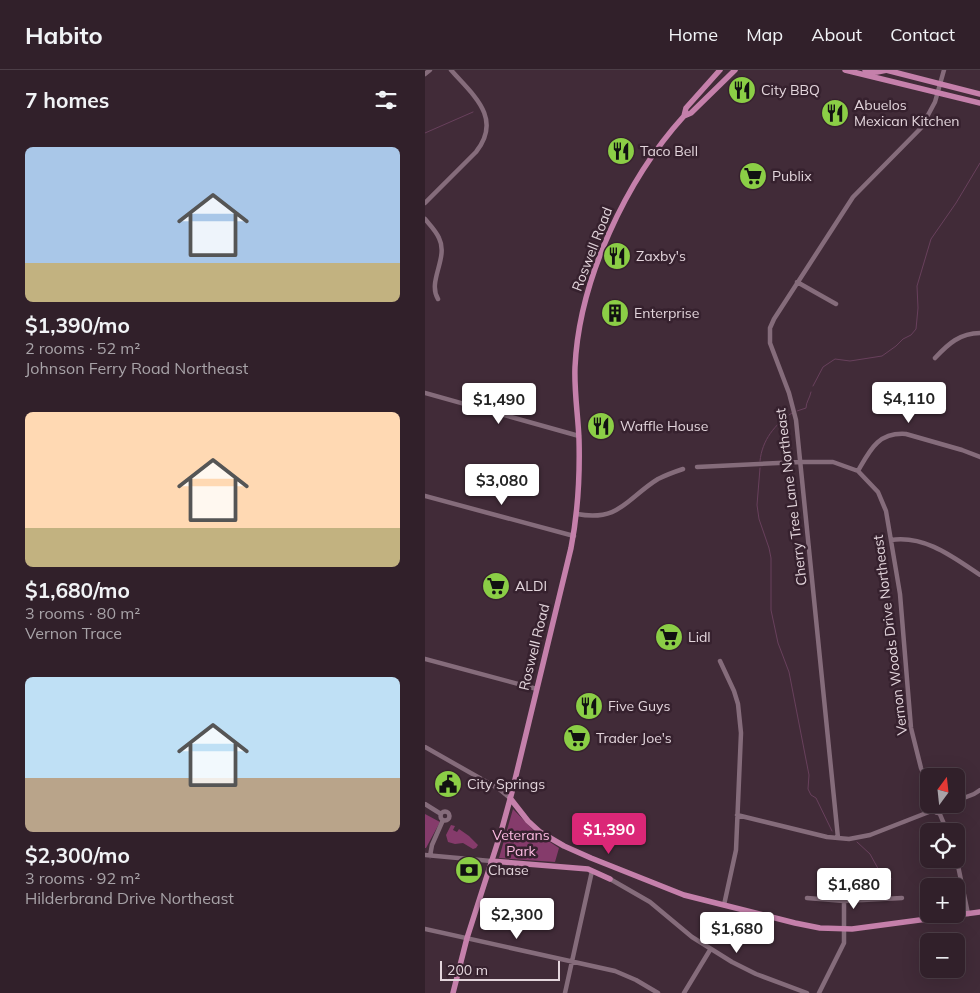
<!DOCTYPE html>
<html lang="en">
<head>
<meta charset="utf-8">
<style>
	:root { --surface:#31202a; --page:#392832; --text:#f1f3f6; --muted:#a8a3a8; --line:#4c3e47; --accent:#db2777 }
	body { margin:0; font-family:Mulish,sans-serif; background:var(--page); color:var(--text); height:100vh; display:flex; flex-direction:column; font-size:19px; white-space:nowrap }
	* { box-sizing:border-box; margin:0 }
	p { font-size:16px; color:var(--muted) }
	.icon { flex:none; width:28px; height:28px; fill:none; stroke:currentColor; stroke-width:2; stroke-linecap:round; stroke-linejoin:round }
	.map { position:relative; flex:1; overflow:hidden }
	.sheet { display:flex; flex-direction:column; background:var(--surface); width:425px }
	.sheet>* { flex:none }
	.needle { width:32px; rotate:15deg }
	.fabs { position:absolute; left:495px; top:698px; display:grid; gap:10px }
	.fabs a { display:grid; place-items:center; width:45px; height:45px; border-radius:8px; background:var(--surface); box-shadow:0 5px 20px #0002,0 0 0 1px var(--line); font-size:25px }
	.scale { position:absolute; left:15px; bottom:12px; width:120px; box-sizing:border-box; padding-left:5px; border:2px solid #e3d5dc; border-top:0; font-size:14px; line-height:18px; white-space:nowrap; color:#e3d5dc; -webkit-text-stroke:4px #36212e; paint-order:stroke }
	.price { position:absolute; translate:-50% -42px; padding:0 11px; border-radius:5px; background:#fff; color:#222; font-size:16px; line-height:32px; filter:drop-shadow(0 1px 2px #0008) }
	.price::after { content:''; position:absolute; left:50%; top:30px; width:15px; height:11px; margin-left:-8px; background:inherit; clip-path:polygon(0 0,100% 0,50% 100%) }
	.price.on { background:var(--accent); color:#fff }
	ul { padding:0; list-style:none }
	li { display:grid; align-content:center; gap:10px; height:265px; padding:0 25px }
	li span { display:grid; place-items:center; height:155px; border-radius:8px; color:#555 }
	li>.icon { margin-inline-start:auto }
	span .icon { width:90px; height:90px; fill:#fffc; stroke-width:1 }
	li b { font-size:21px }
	h2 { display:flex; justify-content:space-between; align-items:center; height:60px; padding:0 25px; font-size:21px }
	header { display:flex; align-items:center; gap:30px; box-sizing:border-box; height:70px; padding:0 25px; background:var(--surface); border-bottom:1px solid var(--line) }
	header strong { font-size:24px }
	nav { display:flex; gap:28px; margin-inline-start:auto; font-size:18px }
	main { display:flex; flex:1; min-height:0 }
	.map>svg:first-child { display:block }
	.green { fill:#853b6b }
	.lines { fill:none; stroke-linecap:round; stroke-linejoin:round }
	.stream { stroke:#68405c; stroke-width:1 }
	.minor { stroke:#856c7b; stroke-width:4.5 }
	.major { stroke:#c580ab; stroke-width:5.5 }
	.labels { text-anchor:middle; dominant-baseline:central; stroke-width:5; stroke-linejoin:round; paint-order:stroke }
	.poi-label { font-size:14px; fill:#e3d5dc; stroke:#36212e; text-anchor:start }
	.street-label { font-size:14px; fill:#e3d5dc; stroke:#36212e }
	.park-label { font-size:14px; fill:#fdbbe2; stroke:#36212e }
</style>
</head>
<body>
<header>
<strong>Habito</strong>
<nav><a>Home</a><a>Map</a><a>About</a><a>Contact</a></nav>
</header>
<main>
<section class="sheet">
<h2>7 homes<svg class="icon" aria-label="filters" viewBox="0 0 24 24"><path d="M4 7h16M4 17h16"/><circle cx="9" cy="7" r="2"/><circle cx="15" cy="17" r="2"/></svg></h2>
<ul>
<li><span style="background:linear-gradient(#a9c7e8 75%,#c2b280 0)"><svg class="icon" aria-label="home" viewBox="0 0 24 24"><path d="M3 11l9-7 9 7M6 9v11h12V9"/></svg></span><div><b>$1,390/mo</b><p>2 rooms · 52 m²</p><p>Johnson Ferry Road Northeast</p></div></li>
<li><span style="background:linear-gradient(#ffd9b3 75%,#c2b280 0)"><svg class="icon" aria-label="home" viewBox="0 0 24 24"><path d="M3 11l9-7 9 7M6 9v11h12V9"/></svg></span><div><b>$1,680/mo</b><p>3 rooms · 80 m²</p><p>Vernon Trace</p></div></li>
<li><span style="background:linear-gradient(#bfe0f5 65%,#b9a48a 0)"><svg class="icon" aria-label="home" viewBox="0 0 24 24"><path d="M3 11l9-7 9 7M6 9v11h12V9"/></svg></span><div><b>$2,300/mo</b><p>3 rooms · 92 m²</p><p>Hilderbrand Drive Northeast</p></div></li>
</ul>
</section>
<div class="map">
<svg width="555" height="923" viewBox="0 0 555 923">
	<rect width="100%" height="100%" fill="#412b38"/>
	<path class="green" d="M88,739L110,762L134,778L130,792L74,788Z
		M0,744L15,752L1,778H0Z
		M26,755L30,756L28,760L32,762L34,759L44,766L53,775L51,778L48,779L38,773L30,774L23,772L21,765Z"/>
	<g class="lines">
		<path class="stream" d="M0,63L48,42
			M388,316L398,297L410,289L425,291L457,286L471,276L478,269L486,265L491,259L493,238L492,216L506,169L531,133L555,93
			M372,341L381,338C381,332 385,328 386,322
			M335,391C337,370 350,354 367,343
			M335,398L332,435L334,449L344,478L346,488V540L353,573L364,602L384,705L383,719L386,725L391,728L407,761
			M432,772L445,784L456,804L467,809"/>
		<path class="minor" d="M0,4L5,0
			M0,133L51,82C78,48 48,25 26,0
			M0,149C5,155 11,161 14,168C24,188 2,211 13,229
			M372,212L411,234
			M510,288C523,274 535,263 555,263
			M0,323L154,366
			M272,397L375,392H408L433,401L453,422L461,441L475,524L486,658L496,698L504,717
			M433,401C445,380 453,362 481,364L537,380L555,387
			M0,426L149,466
			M152,444C195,452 202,428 233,409C241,405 249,402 258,399
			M466,470C500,465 528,487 555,505
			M0,589L112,619
			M295,591L309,621L313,634L316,663L311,780L299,835
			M0,677L74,719L85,728
			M531,731L549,724L555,720
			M0,734L16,744
			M509 739a4 4 0 1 1 8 0a4 4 0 1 1-8 0Z
			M516,737L525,734
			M15.5 746a4.5 4.5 0 1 1 9 0a4.5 4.5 0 1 1-9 0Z
			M514,742L522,761
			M312,745L402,767L424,769L445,765L509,740
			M413,768L371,350L364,323L345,273V258L349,249L428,127L496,58L510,32L519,0
			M0,785L66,791
			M5,786L7,775L18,750
			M531,786L543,844
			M185,809L225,832L267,867L307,892L331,904L382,923
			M382,828L419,831L477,828
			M0,859L190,901L211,910L233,923
			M140,923L167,801
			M259,923L285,880
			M394,923L419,873V831"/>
		<path class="major" d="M420,0L555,33
			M440,0L452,2L462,0
			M461,0L555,24
			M259,46L261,38L295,0
			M85,728L103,751L115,762L139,776L166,788L259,825L370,853L395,858L427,859L555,842
			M66,791L163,799L185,809
			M28,923L42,868L76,762L87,722L146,478C153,442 155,406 154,369C153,345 149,321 150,297C154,210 201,110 259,46L266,43L310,0"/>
	</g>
	<defs>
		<g id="restaurant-disc" transform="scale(1.4375)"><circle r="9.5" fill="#8bce46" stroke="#36212e"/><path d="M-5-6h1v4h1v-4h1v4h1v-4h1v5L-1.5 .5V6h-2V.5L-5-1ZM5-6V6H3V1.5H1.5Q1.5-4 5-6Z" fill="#111"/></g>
		<g id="supermarket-disc" transform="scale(1.4375)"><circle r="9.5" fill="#8bce46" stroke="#36212e"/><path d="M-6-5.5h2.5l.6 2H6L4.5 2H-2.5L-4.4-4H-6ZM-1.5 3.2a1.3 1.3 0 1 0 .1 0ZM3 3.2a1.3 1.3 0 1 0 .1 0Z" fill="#111"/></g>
		<g id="building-disc" transform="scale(1.4375)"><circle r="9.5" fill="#8bce46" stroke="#36212e"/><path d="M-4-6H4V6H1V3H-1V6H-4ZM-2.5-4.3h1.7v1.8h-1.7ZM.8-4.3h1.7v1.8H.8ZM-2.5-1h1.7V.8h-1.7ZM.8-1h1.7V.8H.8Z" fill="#111"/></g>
		<g id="civic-disc" transform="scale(1.4375)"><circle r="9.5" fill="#8bce46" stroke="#36212e"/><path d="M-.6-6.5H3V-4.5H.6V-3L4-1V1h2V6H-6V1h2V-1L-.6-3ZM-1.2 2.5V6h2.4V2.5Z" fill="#111"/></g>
		<g id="bank-disc" transform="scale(1.4375)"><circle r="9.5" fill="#8bce46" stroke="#36212e"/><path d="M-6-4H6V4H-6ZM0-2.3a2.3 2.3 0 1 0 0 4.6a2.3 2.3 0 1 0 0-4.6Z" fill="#111"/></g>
	</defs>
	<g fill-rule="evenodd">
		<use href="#restaurant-disc" x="317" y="20"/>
		<use href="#restaurant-disc" x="410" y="43"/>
		<use href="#restaurant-disc" x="196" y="81"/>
		<use href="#supermarket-disc" x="328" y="106"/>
		<use href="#restaurant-disc" x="192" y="186"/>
		<use href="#building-disc" x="190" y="243"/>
		<use href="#restaurant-disc" x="176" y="356"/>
		<use href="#supermarket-disc" x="71" y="516"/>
		<use href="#supermarket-disc" x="244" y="567"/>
		<use href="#restaurant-disc" x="164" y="636"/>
		<use href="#supermarket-disc" x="152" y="668"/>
		<use href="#civic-disc" x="23" y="714"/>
		<use href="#bank-disc" x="44" y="800"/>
	</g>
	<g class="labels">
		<g class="poi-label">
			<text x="336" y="20">City BBQ</text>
			<text x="429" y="35">Abuelos<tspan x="429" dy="16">Mexican Kitchen</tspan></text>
			<text x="215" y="81">Taco Bell</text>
			<text x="347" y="106">Publix</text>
			<text x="211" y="186">Zaxby's</text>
			<text x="209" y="243">Enterprise</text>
			<text x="195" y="356">Waffle House</text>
			<text x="90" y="516">ALDI</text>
			<text x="263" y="567">Lidl</text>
			<text x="183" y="636">Five Guys</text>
			<text x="171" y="668">Trader Joe's</text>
			<text x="42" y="714">City Springs</text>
			<text x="63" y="800">Chase</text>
		</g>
		<g class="street-label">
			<text transform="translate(167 179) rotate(-69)">Roswell Road</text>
			<text transform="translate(366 427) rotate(-97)">Cherry Tree Lane Northeast</text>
			<text transform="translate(465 565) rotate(-97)">Vernon Woods Drive Northeast</text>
			<text transform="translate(109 577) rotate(-76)">Roswell Road</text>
		</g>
		<g class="park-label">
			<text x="96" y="765">Veterans<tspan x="96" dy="16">Park</tspan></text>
		</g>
	</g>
</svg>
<div class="fabs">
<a><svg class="needle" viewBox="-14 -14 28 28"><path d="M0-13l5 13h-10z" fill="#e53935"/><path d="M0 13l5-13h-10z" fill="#a8a3a8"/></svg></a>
<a><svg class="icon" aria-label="locate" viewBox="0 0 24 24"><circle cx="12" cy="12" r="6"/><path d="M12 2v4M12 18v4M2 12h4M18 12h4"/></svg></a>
<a>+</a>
<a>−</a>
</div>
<div class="scale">200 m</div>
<b class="price" style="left:484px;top:354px">$4,110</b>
<b class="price" style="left:74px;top:355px">$1,490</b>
<b class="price" style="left:77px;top:436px">$3,080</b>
<b class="price on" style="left:184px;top:785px">$1,390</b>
<b class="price" style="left:429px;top:840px">$1,680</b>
<b class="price" style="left:92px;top:870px">$2,300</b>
<b class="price" style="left:312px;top:884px">$1,680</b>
</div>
</main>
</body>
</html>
